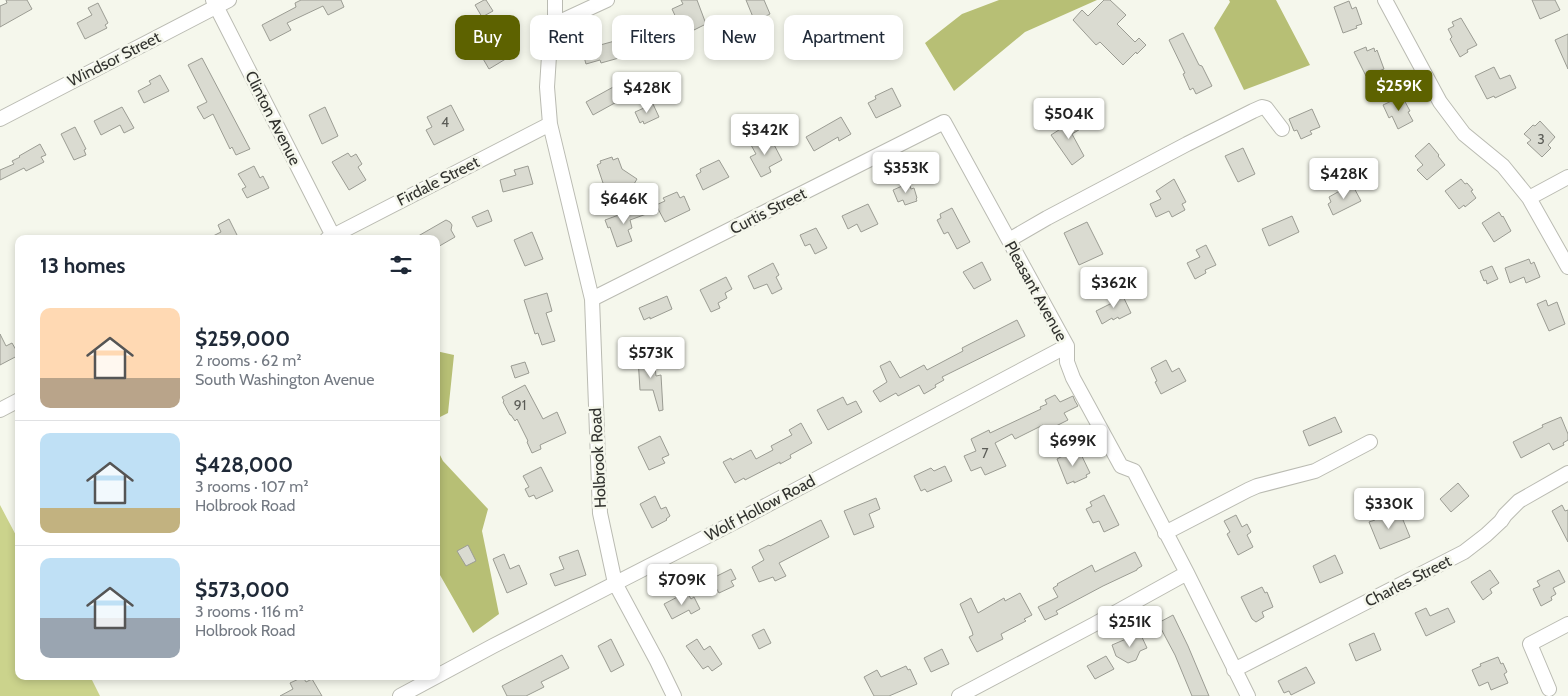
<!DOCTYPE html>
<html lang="en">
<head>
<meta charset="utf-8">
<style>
	:root { --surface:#fff; --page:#f6f6f7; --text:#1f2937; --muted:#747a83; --line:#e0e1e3; --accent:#5d6200 }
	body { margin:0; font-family:Cabin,sans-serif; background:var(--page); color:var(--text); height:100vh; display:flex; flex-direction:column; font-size:19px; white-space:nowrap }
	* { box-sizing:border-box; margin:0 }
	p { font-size:16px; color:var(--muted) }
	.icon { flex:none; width:28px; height:28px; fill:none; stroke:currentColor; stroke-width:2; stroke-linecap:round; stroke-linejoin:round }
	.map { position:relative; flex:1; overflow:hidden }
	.side { position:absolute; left:15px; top:235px; width:425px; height:445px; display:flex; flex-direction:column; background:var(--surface); border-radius:10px; box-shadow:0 2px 8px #0003 }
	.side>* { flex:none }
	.top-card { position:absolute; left:455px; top:15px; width:475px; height:45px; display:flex; gap:10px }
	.price { position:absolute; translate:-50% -42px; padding:0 11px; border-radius:5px; background:#fff; color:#222; font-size:16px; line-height:32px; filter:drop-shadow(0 1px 2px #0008) }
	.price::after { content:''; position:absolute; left:50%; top:30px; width:15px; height:11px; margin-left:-8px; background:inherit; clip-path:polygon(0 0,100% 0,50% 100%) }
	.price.active { background:var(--accent); color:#fff }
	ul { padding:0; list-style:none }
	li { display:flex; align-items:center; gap:15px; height:125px; padding:0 25px }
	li+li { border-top:1px solid var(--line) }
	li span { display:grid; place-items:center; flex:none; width:140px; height:100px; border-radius:10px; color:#555 }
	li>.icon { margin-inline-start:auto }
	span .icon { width:60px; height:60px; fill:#fffc; stroke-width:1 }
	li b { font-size:21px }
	h2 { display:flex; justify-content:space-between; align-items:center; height:60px; padding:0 25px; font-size:21px }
	.tag { padding:0 18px; border-radius:10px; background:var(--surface); box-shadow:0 2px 8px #0003; font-size:18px; line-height:45px }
	.tag.active { background:var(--accent); color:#fff }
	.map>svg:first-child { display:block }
	.green { fill:#cbd38c }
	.forest { fill:#b7bf75 }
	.building { fill:#dadbd1; stroke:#9b9c93 }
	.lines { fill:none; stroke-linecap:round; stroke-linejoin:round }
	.minor-casing { stroke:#babbb2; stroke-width:16 }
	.minor { stroke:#fff; stroke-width:14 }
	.labels { text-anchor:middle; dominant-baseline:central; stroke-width:5; stroke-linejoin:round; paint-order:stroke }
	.number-label { font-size:14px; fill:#5b5c57 }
	.street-label { font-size:16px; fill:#31322e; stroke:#f5f7ec }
</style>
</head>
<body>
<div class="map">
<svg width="1568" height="696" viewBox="0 0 1568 696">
	<rect width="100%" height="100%" fill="#f5f7ec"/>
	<path class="green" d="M0,505L19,541V676H90L100,696H0Z"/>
	<path class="forest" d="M999,0H1097L1025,32L954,91L925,43L962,14Z
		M1229,0H1276L1310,65L1244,90L1214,28L1230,2Z
		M436,351L454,355L448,413L436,419Z
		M436,447L443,461L488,509L482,531L499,614L473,633L436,568Z"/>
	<path class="building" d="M6,0H27L32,9L0,27V6L7,3Z
		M301,0H341L344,7L328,15L323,6L287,23L291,30L270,41L262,25L296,7L295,3Z
		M484,0H486L493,11L482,17L475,5Z
		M681,0H697L706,24L694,30L689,19L679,24L672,9L683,4Z
		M746,0H764L770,14L766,16V18L755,22Z
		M1104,0H1110L1126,15L1117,24L1135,42L1139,38L1146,45L1137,54L1136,52L1123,65L1100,42L1096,45L1073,20L1082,10L1088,16Z
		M1532,0H1555L1560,10L1540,19Z
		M1349,1L1352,9L1356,7L1362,24L1356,26L1357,28L1343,33L1334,7Z
		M98,3L108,23L105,25L107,28L85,39L77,23L92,15L88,8Z
		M1461,18L1477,45L1467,50L1468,52L1460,57L1450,39L1452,37L1448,29L1454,26L1452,22Z
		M860,26L868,43L838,56L831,39Z
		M486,32L496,49L512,39L519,51L489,69L472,40Z
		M1183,33L1199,65L1202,66L1212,86L1196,94L1193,88L1190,90L1183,74L1185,73L1169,40Z
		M1568,34V69L1555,40Z
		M622,39L626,56L601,63L600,60L586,64L582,50Z
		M1366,47L1367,51L1374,48L1375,52L1377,50L1384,69L1366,76L1354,52Z
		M202,58L250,149L236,155L232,147L230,149L213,114L204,119L197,107L207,102L188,65Z
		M1494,67L1500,79L1510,75L1516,88L1495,98L1494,96L1487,99L1475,76Z
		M160,75L169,91L144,103L138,91L151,84L149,81Z
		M615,86L622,99L593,115L586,102Z
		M892,88L901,106L876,118L868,103L876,99L875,96Z
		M1402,96L1410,111L1408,112L1413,121L1398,129L1392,116L1389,118L1383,105Z
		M653,104L659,117L644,124L643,121L640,123L635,112Z
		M451,105L464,130L434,145L426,130L432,127L427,117Z
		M122,107L134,128L124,133L120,125L101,135L94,121Z
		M325,107L338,136L322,144L309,115Z
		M1312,109L1320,127L1310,131L1312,134L1301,139L1297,130L1294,131L1289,119Z
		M1073,115L1082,128L1072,134L1084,156L1072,165L1051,135L1062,128L1059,124Z
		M841,117L851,134L839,141L838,137L814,151L806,137Z
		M1540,121L1555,137L1548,145L1551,148L1542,157L1527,143L1531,140L1524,134L1533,125L1535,126Z
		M75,127L86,149L84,150L86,155L74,160L61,134Z
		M769,135L782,160L769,167L771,172L761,177L750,157L756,154L751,145Z
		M1429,143L1439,155L1438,156L1445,165L1427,180L1417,170L1423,165L1415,156Z
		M40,144L46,155L41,157L44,162L26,171L24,168L0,180V170L14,164L12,161L20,157L19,156Z
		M1243,148L1255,174L1238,182L1225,156Z
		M348,153L351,157L356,154L362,164L358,167L366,180L349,190L332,162Z
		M612,157L613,160L618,158L622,169L637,179L631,189L626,186L606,192L597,165L601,163L600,161Z
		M719,160L729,177L703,190L696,175L701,172L700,169Z
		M254,166L260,178L263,176L269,188L247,198L242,189L246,187L238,174Z
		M528,166L533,184L503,192L500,180L516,175L514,170Z
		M1174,179L1186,202L1182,204L1185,210L1172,217L1169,211L1156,217L1150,204L1161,199L1156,191Z
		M1461,179L1465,184L1467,183L1473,190L1471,191L1476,198L1465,207L1464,205L1459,209L1445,191Z
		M909,183L911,189L914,188L917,198L916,199L917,201L905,205L903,200L898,202L893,190Z
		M1352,184L1361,201L1333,215L1328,204L1331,202L1329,197Z
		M677,192L680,198L684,196L690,210L665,222L656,205L665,201L663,198Z
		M868,204L878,224L861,232L857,224L848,229L842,216Z
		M646,205L649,213L630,220L632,228L628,230L632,241L617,247L610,227L608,228L605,220Z
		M952,208L970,242L957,249L948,232L944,234L937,220L941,218L940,214Z
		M488,210L492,221L477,227L472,217Z
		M1499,212L1502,217L1503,216L1511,231L1494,242L1482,223Z
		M1292,216L1299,232L1269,246L1262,229Z
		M229,219L239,239H207L221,232L218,225Z
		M446,220L450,222L452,225L451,230L455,237L436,248V239H413Z
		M1087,222L1103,254L1079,265L1064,233Z
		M816,228L827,248L815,254L810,244L805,246L800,235Z
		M532,232L543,259L525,266L514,240Z
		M1206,245L1216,265L1205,270L1206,273L1195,279L1187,263L1200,257L1196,250Z
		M1529,259L1531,264L1534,262L1540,277L1526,283L1524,277L1510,283L1505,268Z
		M982,262L991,280L974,289L963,272Z
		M773,263L779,275L776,277L782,289L772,294L767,284L754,289L748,276Z
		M1492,266L1498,279L1487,284L1486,280L1484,281L1480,271Z
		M726,277L732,289L725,293L727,298L718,303L720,308L711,312L700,290Z
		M1121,292L1131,313L1119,319L1118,317L1113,320L1112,318L1102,324L1096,311L1114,302L1112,296Z
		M547,293L552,311L546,313L555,341L542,345L538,333L535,334L524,300Z
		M667,296L672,309L650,319V317L644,320L639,308Z
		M1546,300L1548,306L1557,302L1565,324L1549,331L1537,304Z
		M1017,320L1025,336L942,377L944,380L935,385L936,387L924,394L919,385L898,396L896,393L880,402L873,391L887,382L880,366L890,361L900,378L924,365L927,370L963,351L962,348Z
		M0,334L6,346L12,343L19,355L0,365Z
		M654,357L656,376L661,375L663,410L659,411L653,390H640L638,358Z
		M1166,360L1172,372L1179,368L1186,381L1161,394L1155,382L1157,381L1151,368Z
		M525,362L529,373L515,378L511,366Z
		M525,385L543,419L557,412L566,433L540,445L541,449L532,453L527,442L528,441L517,419L515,421L511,415H510L503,402L504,401L502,397Z
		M1055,395L1060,402L1073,396L1075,401L1078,406L1064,413L1068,420L1046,431L1043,425L1015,439L1012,434L995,443L1006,466L985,475L981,467L971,471L964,456L976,451L971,439L989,430L990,433L1041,409L1040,407L1047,404L1045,400Z
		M843,397L847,405L856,401L862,412L828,430L817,410Z
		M1335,417L1342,432L1309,446L1303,431Z
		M1561,417L1568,434V440L1563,443L1564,445L1553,450L1549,443L1521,458L1513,442L1543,427L1542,425Z
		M801,423L812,443L790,455L791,458L780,464V462L745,480L744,478L735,483L723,462L731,458L732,460L751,450L756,459L773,450L771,446L792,435L789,430Z
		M660,436L669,455L662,458L665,463L649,470L638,447Z
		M1078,448L1090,473L1086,475L1087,477L1074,483V481L1067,484L1057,459Z
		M945,466L952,481L927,492L925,489L921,491L914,476L931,468L934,471Z
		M541,467L553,491L536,499L534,495L529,497L525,489L529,487L523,476Z
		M1458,483L1469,496L1451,512L1440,499Z
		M1104,495L1119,525L1104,532L1099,521L1093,523L1086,509L1092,506L1090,502Z
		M655,496L661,509L666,507L670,516L666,519L667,520L652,528L640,504Z
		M876,498L880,509L869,514L874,527L854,535L844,511Z
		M1562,505L1565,511L1568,510V542L1552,511Z
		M1377,514L1390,519L1401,515L1410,537L1380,549L1369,522L1375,520Z
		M1236,515L1242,527L1247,524L1251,532L1247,535L1253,547L1238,555L1227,534L1230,532L1224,521Z
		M821,520L829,537L779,563L786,576L775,581L773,577L759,582L752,567L764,560L759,550L769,545L770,546Z
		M468,545L476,561L466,566L457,551Z
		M578,550L586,575L555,586L550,574L564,569L559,557Z
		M1135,552L1142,566L1137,569V570L1103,586L1056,611L1058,614L1045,620L1038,607L1058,597L1053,588L1058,585L1057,584L1092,565L1095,572Z
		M504,554L510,569L519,565L527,584L507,593L493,559Z
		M1335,555L1343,573L1320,583L1313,566Z
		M731,569L736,579L731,581L734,586L719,593L711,579Z
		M1490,570L1499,583L1490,589L1492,593L1483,600L1471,582Z
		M1559,570L1565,582L1553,588L1556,594L1551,597L1552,600L1541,606L1533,589L1540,586L1537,581Z
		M1262,587L1265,593L1267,592L1273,607L1262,612L1264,617L1256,622L1252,619L1241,597Z
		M687,592L691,599L694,597L700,609L691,614L689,610L672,619L664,604Z
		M1020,593L1032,615L1024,619L1026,621L1001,634L1003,639L977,652L969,637L973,635L972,631L960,604L971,598L978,613L1004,598L1005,601Z
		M1426,608L1430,616L1448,608L1455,622L1426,636L1415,613Z
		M1173,615L1188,646L1209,696H1192L1175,655L1158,623Z
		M764,629L771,643L759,649L752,635Z
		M1140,633L1147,648L1140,651L1136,660L1128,663L1116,656L1112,645Z
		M1374,633L1381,650L1356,661L1349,644Z
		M611,639L624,665L611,672L598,646Z
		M697,639L704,650L710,646L722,664L712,671L708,666L703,669L686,646Z
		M942,649L949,664L931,672L924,658Z
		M562,655L569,668L541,682L544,687L526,696H507L502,686Z
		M1106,656L1114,669L1095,679L1087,666Z
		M1498,657L1501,664L1503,663L1507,672L1504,674L1508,683L1491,690L1488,682L1479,686L1472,670L1481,666L1480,664Z
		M906,666L908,670L910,669L917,684L889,696H874L864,677L877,670L881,677Z
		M1306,667L1315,683L1291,695L1289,691L1284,693L1278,681Z
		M303,677L306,682L312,679L322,696H280L293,689L290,683Z"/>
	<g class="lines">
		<g class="minor-casing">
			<path id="minor" d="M213,0L333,236
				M555,0V24L549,56L547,87L550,124L592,299L600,513L615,583L657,661L674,696
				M1385,0L1440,102L1464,134L1503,166L1529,198L1568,267
				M555,24L607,0
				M0,119L229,0
				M1529,198L1568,177
				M327,239L550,124
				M1009,240L1047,218L1187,144L1253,111L1262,107L1266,108L1282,129
				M592,299L944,122L1067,346V362L1073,378L1121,466L1134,471L1187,573L1248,696
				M0,410L19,400
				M1165,533L1248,490L1257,486L1315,471L1370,442
				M1234,670L1464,552L1486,535L1501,521L1505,515L1519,501L1568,473
				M1549,689L1530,644L1568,624
				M400,696L493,646L735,522L1067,346
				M959,696L1093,625L1187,573"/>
		</g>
		<use href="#minor" class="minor"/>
	</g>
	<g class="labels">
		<g class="number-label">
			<text x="445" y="122">4</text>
			<text x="1541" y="139">3</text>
			<text x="520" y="405">91</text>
			<text x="985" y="453">7</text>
		</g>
		<g class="street-label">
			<text transform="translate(114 59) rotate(-27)">Windsor Street</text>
			<text transform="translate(273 118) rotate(63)">Clinton Avenue</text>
			<text transform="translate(438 181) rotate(-27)">Firdale Street</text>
			<text transform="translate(768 211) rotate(-27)">Curtis Street</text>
			<text transform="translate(1036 291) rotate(61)">Pleasant Avenue</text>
			<text transform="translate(598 458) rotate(-93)">Holbrook Road</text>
			<text transform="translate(760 508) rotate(-28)">Wolf Hollow Road</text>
			<text transform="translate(1408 581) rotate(-27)">Charles Street</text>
		</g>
	</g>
</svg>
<b class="price active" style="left:1399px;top:112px">$259K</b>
<b class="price" style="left:647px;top:114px">$428K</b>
<b class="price" style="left:1069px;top:140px">$504K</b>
<b class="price" style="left:765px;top:156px">$342K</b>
<b class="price" style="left:906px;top:194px">$353K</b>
<b class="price" style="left:1344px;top:200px">$428K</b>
<b class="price" style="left:624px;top:225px">$646K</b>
<b class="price" style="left:1114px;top:309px">$362K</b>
<b class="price" style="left:651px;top:379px">$573K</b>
<b class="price" style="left:1073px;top:467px">$699K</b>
<b class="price" style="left:1389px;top:530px">$330K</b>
<b class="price" style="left:682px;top:606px">$709K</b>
<b class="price" style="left:1130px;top:648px">$251K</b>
<div class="top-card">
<a class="tag active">Buy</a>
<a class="tag">Rent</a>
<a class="tag">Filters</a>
<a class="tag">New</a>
<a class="tag">Apartment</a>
</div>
<section class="side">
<h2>13 homes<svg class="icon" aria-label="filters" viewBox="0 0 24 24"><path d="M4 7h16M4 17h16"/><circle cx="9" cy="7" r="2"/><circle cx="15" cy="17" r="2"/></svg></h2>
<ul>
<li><span style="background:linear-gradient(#ffd9b3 70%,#b9a48a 0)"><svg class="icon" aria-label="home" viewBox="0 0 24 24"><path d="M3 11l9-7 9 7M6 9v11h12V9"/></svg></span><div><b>$259,000</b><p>2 rooms · 62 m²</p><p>South Washington Avenue</p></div></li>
<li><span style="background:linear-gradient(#bfe0f5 75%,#c2b280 0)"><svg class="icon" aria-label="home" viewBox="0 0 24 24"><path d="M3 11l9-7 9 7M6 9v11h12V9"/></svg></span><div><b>$428,000</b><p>3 rooms · 107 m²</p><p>Holbrook Road</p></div></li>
<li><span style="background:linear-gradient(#bfe0f5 60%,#9aa5b1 0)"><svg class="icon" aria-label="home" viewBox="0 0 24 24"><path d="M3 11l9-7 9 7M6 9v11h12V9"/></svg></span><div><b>$573,000</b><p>3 rooms · 116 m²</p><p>Holbrook Road</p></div></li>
</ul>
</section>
</div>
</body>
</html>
